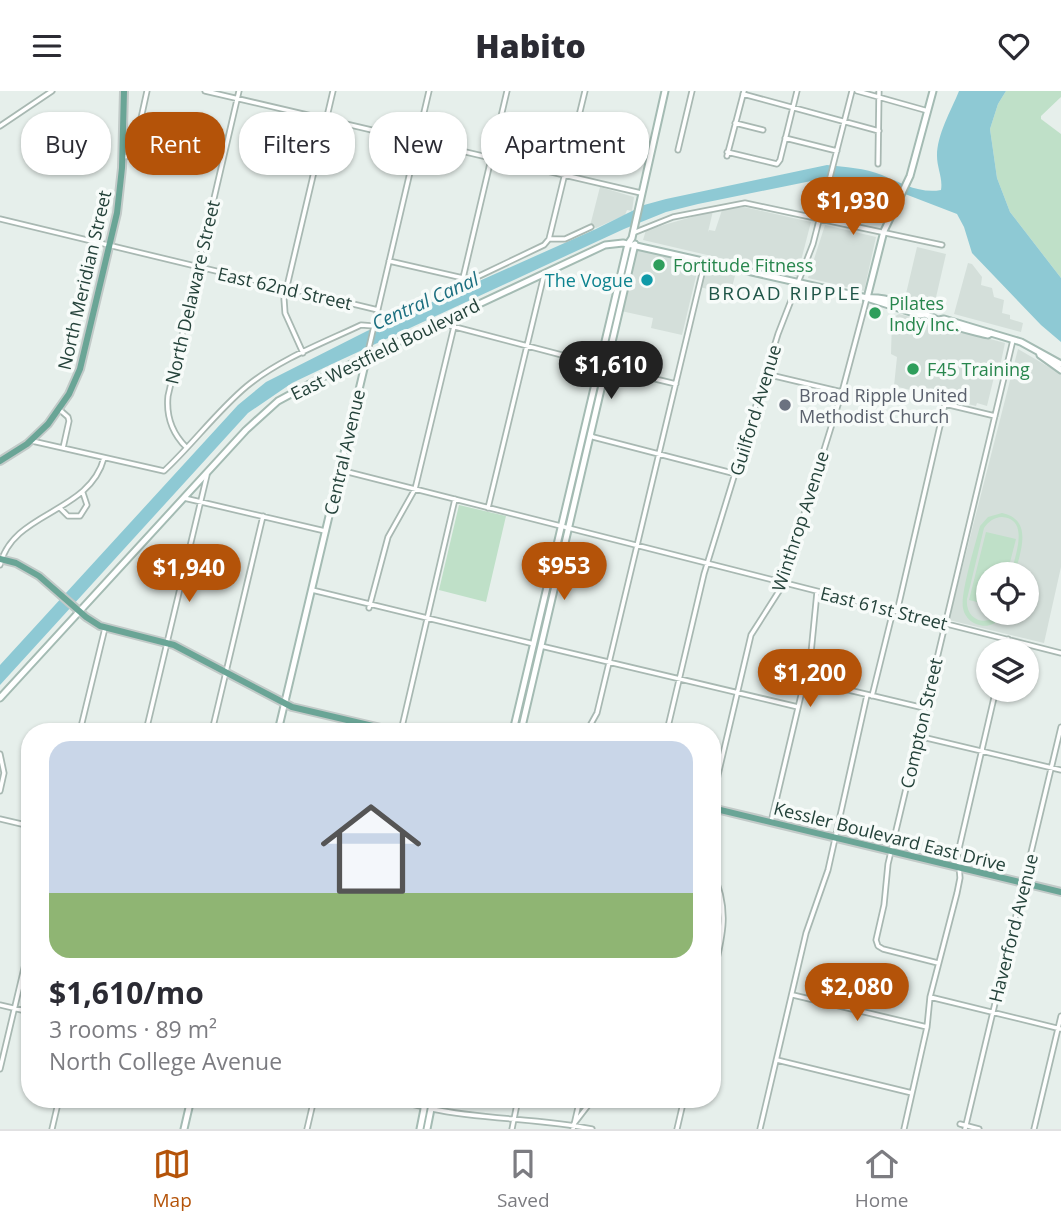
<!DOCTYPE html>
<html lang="en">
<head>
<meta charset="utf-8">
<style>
	:root { --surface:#fff; --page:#f7f7f7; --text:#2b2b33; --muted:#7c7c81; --line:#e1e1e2; --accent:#b45309 }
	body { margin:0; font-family:"Open Sans",sans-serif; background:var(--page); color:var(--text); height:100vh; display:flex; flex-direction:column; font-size:26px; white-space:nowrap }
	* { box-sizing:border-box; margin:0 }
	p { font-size:23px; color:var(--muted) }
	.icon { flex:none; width:38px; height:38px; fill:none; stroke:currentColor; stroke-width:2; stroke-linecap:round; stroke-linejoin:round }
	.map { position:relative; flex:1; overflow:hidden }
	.sheet { position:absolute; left:21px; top:632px; width:700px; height:385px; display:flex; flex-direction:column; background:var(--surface); border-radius:28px; box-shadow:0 2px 5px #0004 }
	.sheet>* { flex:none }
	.top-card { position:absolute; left:21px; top:21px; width:700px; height:63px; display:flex; gap:14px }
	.tools { position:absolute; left:976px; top:471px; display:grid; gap:14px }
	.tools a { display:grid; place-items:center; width:63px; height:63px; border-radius:50%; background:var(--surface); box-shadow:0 2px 5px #0004; font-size:35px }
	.price { position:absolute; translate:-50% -60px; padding:0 16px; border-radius:24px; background:var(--accent); color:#fff; font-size:23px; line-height:46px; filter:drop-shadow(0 2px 4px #0008) }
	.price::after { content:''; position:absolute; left:50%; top:42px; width:21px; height:16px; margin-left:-10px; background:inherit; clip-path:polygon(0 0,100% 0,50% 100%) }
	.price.selected { background:#222; color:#fff }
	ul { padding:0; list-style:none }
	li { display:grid; align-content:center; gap:14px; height:371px; padding:0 28px }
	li+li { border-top:2px solid var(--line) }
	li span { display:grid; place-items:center; height:217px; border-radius:21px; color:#555 }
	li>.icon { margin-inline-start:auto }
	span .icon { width:126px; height:126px; fill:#fffc; stroke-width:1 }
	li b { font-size:30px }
	.pill { padding:0 24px; border-radius:28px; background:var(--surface); box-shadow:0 2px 5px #0004; font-size:24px; line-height:63px }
	.pill.selected { background:var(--accent); color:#fff }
	header { display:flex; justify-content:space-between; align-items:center; height:91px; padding:0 28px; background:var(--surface); font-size:32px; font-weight:800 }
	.tab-bar { display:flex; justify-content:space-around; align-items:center; height:98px; border-top:2px solid var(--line); background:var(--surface); font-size:19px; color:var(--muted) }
	.tab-bar a { display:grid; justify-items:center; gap:4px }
	.tab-bar .selected { color:var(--accent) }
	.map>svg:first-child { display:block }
	.built { fill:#d4dfda; fill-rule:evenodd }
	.green { fill:#bfe0c8 }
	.water { fill:#8ec9d4 }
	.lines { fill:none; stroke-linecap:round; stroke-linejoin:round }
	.street-casing { stroke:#a8b8b2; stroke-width:7 }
	.secondary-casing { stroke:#a4bbb3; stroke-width:9 }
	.primary-casing { stroke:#c2cac8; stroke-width:10 }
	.street { stroke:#fff; stroke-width:3.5 }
	.secondary { stroke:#fff; stroke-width:5 }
	.primary { stroke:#6aa596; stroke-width:6 }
	.leisure-dot { fill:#2e9e5b; stroke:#f7fbf9; stroke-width:2.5 }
	.culture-dot { fill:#0f9aa8; stroke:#f7fbf9; stroke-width:2.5 }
	.worship-dot { fill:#6b7280; stroke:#f7fbf9; stroke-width:2.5 }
	.labels { text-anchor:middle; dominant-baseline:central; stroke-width:7; stroke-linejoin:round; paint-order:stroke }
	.leisure-label { font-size:18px; fill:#27864d; stroke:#f7fbf9; text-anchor:start }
	.street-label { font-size:18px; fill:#24423a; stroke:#f7fbf9 }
	.culture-label { font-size:18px; fill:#0d838f; stroke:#f7fbf9; text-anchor:end }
	.worship-label { font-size:18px; fill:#5b616d; stroke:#f7fbf9; text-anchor:start }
	.neighbourhood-label { font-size:19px; letter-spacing:2px; fill:#1f5548; stroke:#f7fbf9 }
	.water-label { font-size:19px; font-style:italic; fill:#1c6f80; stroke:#f7fbf9 }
</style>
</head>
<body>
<header><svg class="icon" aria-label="menu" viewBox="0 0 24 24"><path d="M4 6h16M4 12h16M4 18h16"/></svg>Habito<svg class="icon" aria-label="heart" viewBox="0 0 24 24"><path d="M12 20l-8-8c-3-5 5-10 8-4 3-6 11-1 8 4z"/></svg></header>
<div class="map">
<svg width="1061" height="1038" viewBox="0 0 1061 1038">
	<rect width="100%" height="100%" fill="#e6efeb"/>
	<path class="built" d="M600,96L634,106L632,120L627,119L625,124L596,137L590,135Z
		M744,116L811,131L797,185L643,149L646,139L713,120L708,141L709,139L715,140L722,119Z
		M825,134L876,146L864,200L808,187Z
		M917,156L946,163L934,215L905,207Z
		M636,158L699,173L682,244L651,237L653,227L621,220Z
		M968,172L972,173L982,186L981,194L992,197L994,206L1004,209L1002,222L1010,224V228L1023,232L1021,241L954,223Z
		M706,173L736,181L730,204L700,196Z
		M899,223L1005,252L998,285L994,286L987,315L977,312L976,315L894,295L897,266L891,263L892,227Z
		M1018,258L1061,283V476L1044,552L949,529ZM989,483H1027V522H989Z"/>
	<path class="green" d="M1006,0H1061V6L1041,25V28L1061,43V187L1010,121L997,87L990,38L998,13Z
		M459,414L506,425L486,511L439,499Z
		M1002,422C1034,429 1020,461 1015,483H1011C1014,467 1031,428 1002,426C994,426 988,431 984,437L967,508C965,529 986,537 1000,522H1006L1005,528L1002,527C994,534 986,537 976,533C969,530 964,524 963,517C960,503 976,451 980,435L988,426Z
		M986,441L1016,448L1007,483H989V514L969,509Z"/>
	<path class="water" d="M959,0H1006L998,13L990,38L997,87L1010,121L1061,187V251L1041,234L972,162L964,136L957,123L905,103L891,100L878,101L854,91L826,87L698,113L666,121L624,138L332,273L292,292L248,322L0,594V574L238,314L266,291L367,240L596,138L644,114L666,108L827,74C845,76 865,77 882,84C901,92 920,103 941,99C943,87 937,77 937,65C937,43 951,20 959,0Z"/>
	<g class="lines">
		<g class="street-casing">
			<path id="street" d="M205,0L641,102
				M857,0L928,20
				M743,3L879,40
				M735,32L763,39
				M0,35L52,0
				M785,47L837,60
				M678,59L692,0
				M727,61L777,73L780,69L797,0
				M727,65L744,0
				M123,66L130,65L134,59L147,0
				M878,73L879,0
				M0,128L378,219
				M633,142L673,126L745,112L942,154
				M549,148L585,0
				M389,170L463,187H475L544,154L549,148H565L591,136
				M463,187L507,0
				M440,232L600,274
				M303,262L285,222L284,208L333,0
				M367,265L429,0
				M608,274L610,277L676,293
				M766,283L842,301
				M60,319L68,326L69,330L63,357
				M590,343L593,346L736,383
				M32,350L164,380C193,353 217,320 247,295C280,268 323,252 361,234L374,235
				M186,356C172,342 166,325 168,305L239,0
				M340,379L1061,562
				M184,407L325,440
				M60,417L68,425H80L87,414L83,402
				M488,417L544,184
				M0,474C13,420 89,423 104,367
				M312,499L534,553
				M369,517L388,446L415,398L457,223
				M897,521L945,313L995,325
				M541,555L798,616
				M1005,560L1008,548
				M836,596L924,617
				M872,605L893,520
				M80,640L105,537
				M146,640L207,384
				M212,640L263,425
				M401,640L455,408
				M587,640L597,622L705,170
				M667,640L704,483L778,243L813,153L852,0
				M918,645L1061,679
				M0,663L4,682L0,700
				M712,721L718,684L751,544L781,497L842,301L867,207
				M0,728L30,735
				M771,731L811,562L817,501
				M712,780C731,820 722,848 712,889
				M938,872L883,858L878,855L876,849L884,814L888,773L1013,249
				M793,904L927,936
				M930,906L1061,938
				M0,914L30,921
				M777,969L912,1002
				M0,978L30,852
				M391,1008L424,1016
				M432,1018C485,1029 539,1027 592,1038
				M960,1033L979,1038
				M573,1034L593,1008
				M52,1038L59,1008
				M307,1038L314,1008
				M512,1038L518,1008
				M573,1038L580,1008
				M677,1038L684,1008
				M760,1038L806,842L828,779L867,604
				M904,1038L927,936L930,906L957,802L960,787L958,762L996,598
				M965,1038L1061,636
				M1034,1038L1061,925"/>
		</g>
		<g class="secondary-casing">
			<path id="secondary" d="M867,207L884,140L910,85L933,0
				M867,207C892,205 918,220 940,230C955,237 972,240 988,244L991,242
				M939,229L944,228L1021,251L1061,273
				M1039,261L1040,264L1061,279
				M0,607L246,339L278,310L317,289L605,154L623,152L867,207L920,224L925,223
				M278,640L367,265
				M513,640L628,153L632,147L665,0
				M521,640L635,153
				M184,1038L191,1008
				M420,1038L426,1008
				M427,1038L433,1008"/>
		</g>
		<g class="primary-casing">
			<path id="primary" d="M0,370L27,353L48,333L69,303L80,278L117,122L122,77L124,0
				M0,468L16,472L39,485L86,526L100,535L174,554L292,616L394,640
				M712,717L1061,801"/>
		</g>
		<use href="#street" class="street"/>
		<use href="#secondary" class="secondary"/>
		<use href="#primary" class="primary"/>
	</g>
	<g class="leisure-dot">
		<circle cx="659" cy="174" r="7"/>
		<circle cx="875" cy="222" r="7"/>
		<circle cx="913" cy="278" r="7"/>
	</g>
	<circle class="culture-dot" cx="647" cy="189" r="7"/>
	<circle class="worship-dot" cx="785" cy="314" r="7"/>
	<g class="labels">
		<g class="leisure-label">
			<text x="673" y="174">Fortitude Fitness</text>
			<text x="889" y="212">Pilates<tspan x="889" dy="21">Indy Inc.</tspan></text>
			<text x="927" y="278">F45 Training</text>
		</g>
		<g class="street-label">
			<text transform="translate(84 189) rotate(-77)">North Meridian Street</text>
			<text transform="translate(285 197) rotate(13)">East 62nd Street</text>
			<text transform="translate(192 201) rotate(-77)">North Delaware Street</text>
			<text transform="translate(385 258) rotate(-26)">East Westfield Boulevard</text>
			<text transform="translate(755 319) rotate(-73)">Guilford Avenue</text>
			<text transform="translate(344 361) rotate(-77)">Central Avenue</text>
			<text transform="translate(800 430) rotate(-72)">Winthrop Avenue</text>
			<text transform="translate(884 517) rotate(14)">East 61st Street</text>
			<text transform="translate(921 632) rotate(-77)">Compton Street</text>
			<text transform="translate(890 745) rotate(14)">Kessler Boulevard East Drive</text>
			<text transform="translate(1013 837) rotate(-76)">Haverford Avenue</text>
		</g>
		<g class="culture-label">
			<text x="633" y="189">The Vogue</text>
		</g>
		<g class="worship-label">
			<text x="799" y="304">Broad Ripple United<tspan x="799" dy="21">Methodist Church</tspan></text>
		</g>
		<g class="neighbourhood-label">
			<text x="785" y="202">BROAD RIPPLE</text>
		</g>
		<g class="water-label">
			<text transform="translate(425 210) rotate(-24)">Central Canal</text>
		</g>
	</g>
</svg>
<div class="tools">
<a><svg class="icon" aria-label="locate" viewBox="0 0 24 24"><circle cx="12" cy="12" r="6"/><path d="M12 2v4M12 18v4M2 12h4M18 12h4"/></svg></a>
<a><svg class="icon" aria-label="layers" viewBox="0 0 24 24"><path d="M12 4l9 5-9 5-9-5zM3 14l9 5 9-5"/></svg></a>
</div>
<b class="price" style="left:853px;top:146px">$1,930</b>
<b class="price selected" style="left:611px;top:310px">$1,610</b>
<b class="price" style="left:564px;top:511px">$953</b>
<b class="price" style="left:189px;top:513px">$1,940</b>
<b class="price" style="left:810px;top:618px">$1,200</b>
<b class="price" style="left:857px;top:932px">$2,080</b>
<div class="top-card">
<a class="pill">Buy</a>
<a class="pill selected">Rent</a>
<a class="pill">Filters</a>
<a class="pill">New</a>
<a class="pill">Apartment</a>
</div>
<section class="sheet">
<ul>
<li><span style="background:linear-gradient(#c9d6e8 70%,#8fb573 0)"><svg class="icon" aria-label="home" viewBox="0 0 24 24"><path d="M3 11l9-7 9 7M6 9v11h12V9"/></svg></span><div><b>$1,610/mo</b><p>3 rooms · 89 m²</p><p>North College Avenue</p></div></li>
</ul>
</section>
</div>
<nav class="tab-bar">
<a class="selected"><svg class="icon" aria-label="map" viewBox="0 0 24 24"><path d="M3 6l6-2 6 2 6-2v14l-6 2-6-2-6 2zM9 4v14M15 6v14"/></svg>Map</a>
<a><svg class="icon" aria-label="saved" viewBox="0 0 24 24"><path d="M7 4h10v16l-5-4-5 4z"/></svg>Saved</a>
<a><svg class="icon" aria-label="home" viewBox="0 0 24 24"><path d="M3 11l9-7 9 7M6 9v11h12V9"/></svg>Home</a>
</nav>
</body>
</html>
